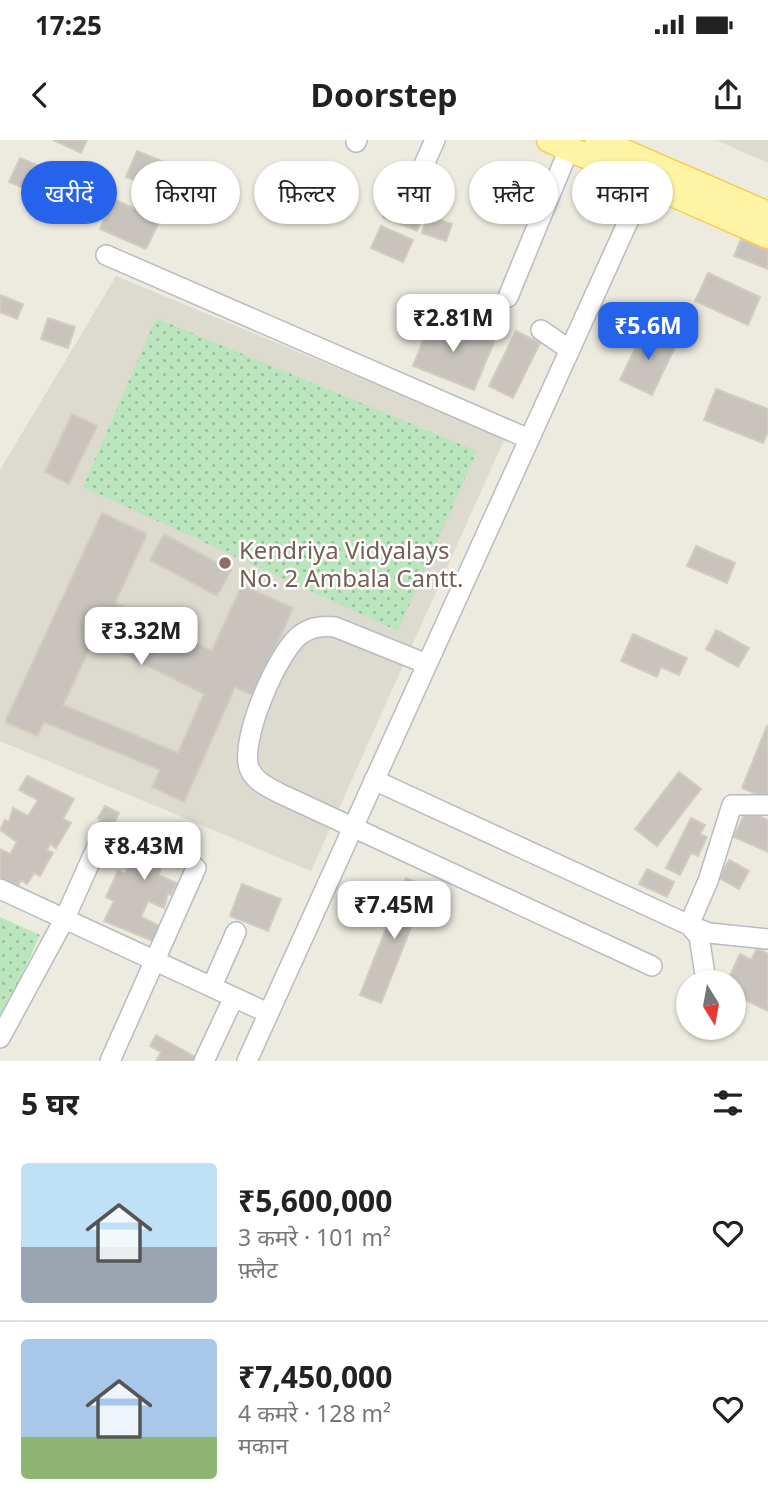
<!DOCTYPE html>
<html lang="hi">
<head>
<meta charset="utf-8">
<style>
	:root { --surface:#fff; --page:#f2f2f2; --text:#222; --muted:#767676; --line:#e0e0e0; --accent:#2563eb }
	body { margin:0; font-family:"Noto Sans","Noto Sans Devanagari",sans-serif; background:var(--page); color:var(--text); height:100vh; display:flex; flex-direction:column; font-size:26px; white-space:nowrap }
	* { box-sizing:border-box; margin:0 }
	p { font-size:23px; color:var(--muted) }
	.icon { flex:none; width:38px; height:38px; fill:none; stroke:currentColor; stroke-width:2; stroke-linecap:round; stroke-linejoin:round }
	.map { position:relative; height:921px; overflow:hidden }
	.panel { display:flex; flex-direction:column; background:var(--surface); flex:1 }
	.panel>* { flex:none }
	.top-card { position:absolute; left:21px; top:21px; width:726px; height:63px; display:flex; gap:14px }
	.needle { width:46px; rotate:169deg }
	.controls { position:absolute; left:676px; top:830px; display:grid; gap:14px }
	.controls a { display:grid; place-items:center; width:70px; height:70px; border-radius:50%; background:var(--surface); box-shadow:0 2px 5px #0004; font-size:35px }
	.price { position:absolute; translate:-50% -60px; padding:0 16px; border-radius:14px; background:#fff; color:#222; font-size:23px; line-height:46px; filter:drop-shadow(0 2px 4px #0008) }
	.price::after { content:''; position:absolute; left:50%; top:42px; width:21px; height:16px; margin-left:-10px; background:inherit; clip-path:polygon(0 0,100% 0,50% 100%) }
	.price.active { background:var(--accent); color:#fff }
	ul { padding:0; list-style:none }
	li { display:flex; align-items:center; gap:21px; height:175px; padding:0 21px }
	li+li { border-top:2px solid var(--line) }
	li span { display:grid; place-items:center; flex:none; width:196px; height:140px; border-radius:7px; color:#555 }
	li>.icon { margin-inline-start:auto }
	span .icon { width:84px; height:84px; fill:#fffc; stroke-width:1 }
	li b { font-size:30px }
	h2 { display:flex; justify-content:space-between; align-items:center; height:84px; padding:0 21px; font-size:30px }
	.tag { padding:0 24px; border-radius:32px; background:var(--surface); box-shadow:0 2px 5px #0004; font-size:24px; line-height:63px }
	.tag.active { background:var(--accent); color:#fff }
	.status { display:flex; justify-content:space-between; align-items:center; height:49px; padding:0 35px; background:var(--surface); direction:ltr }
	.status svg { height:19px; fill:currentColor }
	header { display:flex; justify-content:space-between; align-items:center; height:91px; padding:0 21px; background:var(--surface); font-size:32px; font-weight:700 }
	.map>svg:first-child { display:block }
	.education { fill:#dddacf }
	.park { fill:url(#park-dots) }
	.building { fill:#c8c4bd; stroke:#d2ccbf; stroke-width:2; fill-rule:evenodd }
	.lines { fill:none; stroke-linecap:round; stroke-linejoin:round }
	.minor-casing { stroke:#b8bbc0; stroke-width:22 }
	.major-casing { stroke:#f6ce50; stroke-width:27 }
	.minor { stroke:#fff; stroke-width:19 }
	.major { stroke:#fff4a3; stroke-width:24 }
	.education-dot { fill:#8d6e63; stroke:#fff; stroke-width:2.5 }
	.labels { text-anchor:middle; dominant-baseline:central; stroke-width:5; stroke-linejoin:round; paint-order:stroke }
	.education-label { font-size:24px; fill:#785e54; stroke:#fff; text-anchor:start }
</style>
</head>
<body>
<div class="status"><b>17:25</b><svg viewBox="0 0 49 12"><path d="M0 12V9h3v3zM5 12V6h3v6zM10 12V3h3v9zM15 12V0h3v12zM26 1h20v11H26zM47 4h2v5h-2z"/></svg></div>
<header><svg class="icon" aria-label="back" viewBox="0 0 24 24"><path d="M15 5l-7 7 7 7"/></svg>Doorstep<svg class="icon" aria-label="share" viewBox="0 0 24 24"><path d="M12 15V3M7 8l5-5 5 5M5 13v7h14v-7"/></svg></header>
<div class="map">
<svg width="768" height="921" viewBox="0 0 768 921">
	<defs>
		<pattern id="park-dots" width="8" height="8" patternUnits="userSpaceOnUse" patternTransform="scale(1.75)"><rect width="8" height="8" fill="#bbe6bd"/><path d="M2 2h.1M6 6h.1" fill="none" stroke="#9bbe9d" stroke-width="1.8" stroke-linecap="round"/></pattern>
	</defs>
	<rect width="100%" height="100%" fill="#edebe0"/>
	<path class="education" d="M716,0H768V23Z
		M116,136L505,298L311,731L0,601V330Z"/>
	<path class="park" d="M156,178L477,311L398,491L83,347Z
		M0,777L40,795L3,876L0,874Z"/>
	<path class="building" d="M53,0H87L81,13Z
		M137,11L184,30L173,57L126,37Z
		M20,18L68,38L57,62L9,42Z
		M113,59L160,80L146,109L100,89Z
		M390,60L424,73L417,91L383,77Z
		M427,76L452,84L446,101L422,93Z
		M381,86L413,100L403,122L371,108Z
		M741,99L768,110V129L734,116Z
		M708,133L760,157L748,185L695,161Z
		M0,155L23,164L17,179L0,172Z
		M48,178L75,187L68,208L41,199Z
		M432,178L494,202L474,250L413,226Z
		M645,188L677,203L652,255L620,240Z
		M516,191L540,203L513,258L489,246Z
		M716,249L768,269V292L763,303L704,280Z
		M72,274L97,286L69,344L45,332Z
		M102,373L147,394L115,463L212,511L242,445L293,468L254,556L235,547L184,662L152,647L160,630L44,582L37,596L5,582ZM94,499L204,554L178,613L63,565Z
		M164,394L231,430L217,456L150,420Z
		M696,406L735,423L727,443L687,426Z
		M716,490L749,508L738,527L706,509Z
		M633,494L687,518L679,535L661,527L657,537L621,521Z
		M767,586L768,587V659L742,648Z
		M679,632L701,649L657,706L635,689Z
		M27,636L74,659L63,679L71,683L56,708L50,704L47,710L53,713L40,736L34,733L27,744L21,740L17,748L0,738V709L10,714L17,702L0,690L5,680L9,682L13,668L28,676L38,660L19,650Z
		M105,666L119,673L113,686L98,678Z
		M746,670L768,680V712L734,697Z
		M691,678L705,685L700,694L707,697L698,716L691,713L680,735L666,728Z
		M155,688L180,700L178,706L192,712L186,725L180,723L178,728L165,721L158,735L177,743L171,755L168,753L164,768L148,761L141,777L160,786L153,801L104,781L114,761L106,757L118,731L125,734L128,728L122,725L133,702L139,704L145,693L151,696Z
		M729,720L749,731L739,749L719,738Z
		M647,729L674,742L667,757L639,744Z
		M406,738L427,747L381,863L360,855Z
		M242,744L281,759L268,791L230,776Z
		M757,808L768,814V871L733,854V842H727L740,814L751,820Z
		M156,895L195,917L193,921H156L161,912L150,906Z"/>
	<g class="lines">
		<g class="minor-casing">
			<path id="minor" d="M356,2L357,0
				M422,29L435,0
				M106,115L529,299
				M508,157L569,9
				M541,190L570,210
				M427,524L335,487C325,486 312,487 303,493C279,506 237,605 250,630C256,642 268,647 279,653L652,826
				M374,640L689,785L708,741L732,665H768
				M0,749L268,873
				M689,785L709,793L768,799
				M689,785L699,796L706,841
				M212,846L236,792
				M0,898L65,778L104,691
				M110,921L196,728
				M204,921L234,857
				M247,921L646,42"/>
		</g>
		<g class="major-casing">
			<path id="major" d="M549,0L768,96
				M597,0L768,74"/>
		</g>
		<use href="#minor" class="minor"/>
		<use href="#major" class="major"/>
	</g>
	<circle class="education-dot" cx="225" cy="423" r="7"/>
	<g class="labels">
		<g class="education-label">
			<text x="239" y="409">Kendriya Vidyalays<tspan x="239" dy="28">No. 2 Ambala Cantt.</tspan></text>
		</g>
	</g>
</svg>
<div class="controls">
<a><svg class="needle" viewBox="-14 -14 28 28"><path d="M0-13l5 13h-10z" fill="#e53935"/><path d="M0 13l5-13h-10z" fill="#767676"/></svg></a>
</div>
<b class="price" style="left:453px;top:214px">₹2.81M</b>
<b class="price active" style="left:648px;top:222px">₹5.6M</b>
<b class="price" style="left:141px;top:527px">₹3.32M</b>
<b class="price" style="left:144px;top:742px">₹8.43M</b>
<b class="price" style="left:394px;top:801px">₹7.45M</b>
<div class="top-card">
<a class="tag active">खरीदें</a>
<a class="tag">किराया</a>
<a class="tag">फ़िल्टर</a>
<a class="tag">नया</a>
<a class="tag">फ़्लैट</a>
<a class="tag">मकान</a>
</div>
</div>
<section class="panel">
<h2>5 घर<svg class="icon" aria-label="filters" viewBox="0 0 24 24"><path d="M4 7h16M4 17h16"/><circle cx="9" cy="7" r="2"/><circle cx="15" cy="17" r="2"/></svg></h2>
<ul>
<li><span style="background:linear-gradient(#bfe0f5 60%,#9aa5b1 0)"><svg class="icon" aria-label="home" viewBox="0 0 24 24"><path d="M3 11l9-7 9 7M6 9v11h12V9"/></svg></span><div><b>₹5,600,000</b><p>3 कमरे · 101 m²</p><p>फ़्लैट</p></div><svg class="icon" aria-label="heart" viewBox="0 0 24 24"><path d="M12 20l-8-8c-3-5 5-10 8-4 3-6 11-1 8 4z"/></svg></li>
<li><span style="background:linear-gradient(#a9c7e8 70%,#8fb573 0)"><svg class="icon" aria-label="home" viewBox="0 0 24 24"><path d="M3 11l9-7 9 7M6 9v11h12V9"/></svg></span><div><b>₹7,450,000</b><p>4 कमरे · 128 m²</p><p>मकान</p></div><svg class="icon" aria-label="heart" viewBox="0 0 24 24"><path d="M12 20l-8-8c-3-5 5-10 8-4 3-6 11-1 8 4z"/></svg></li>
</ul>
</section>
</body>
</html>
